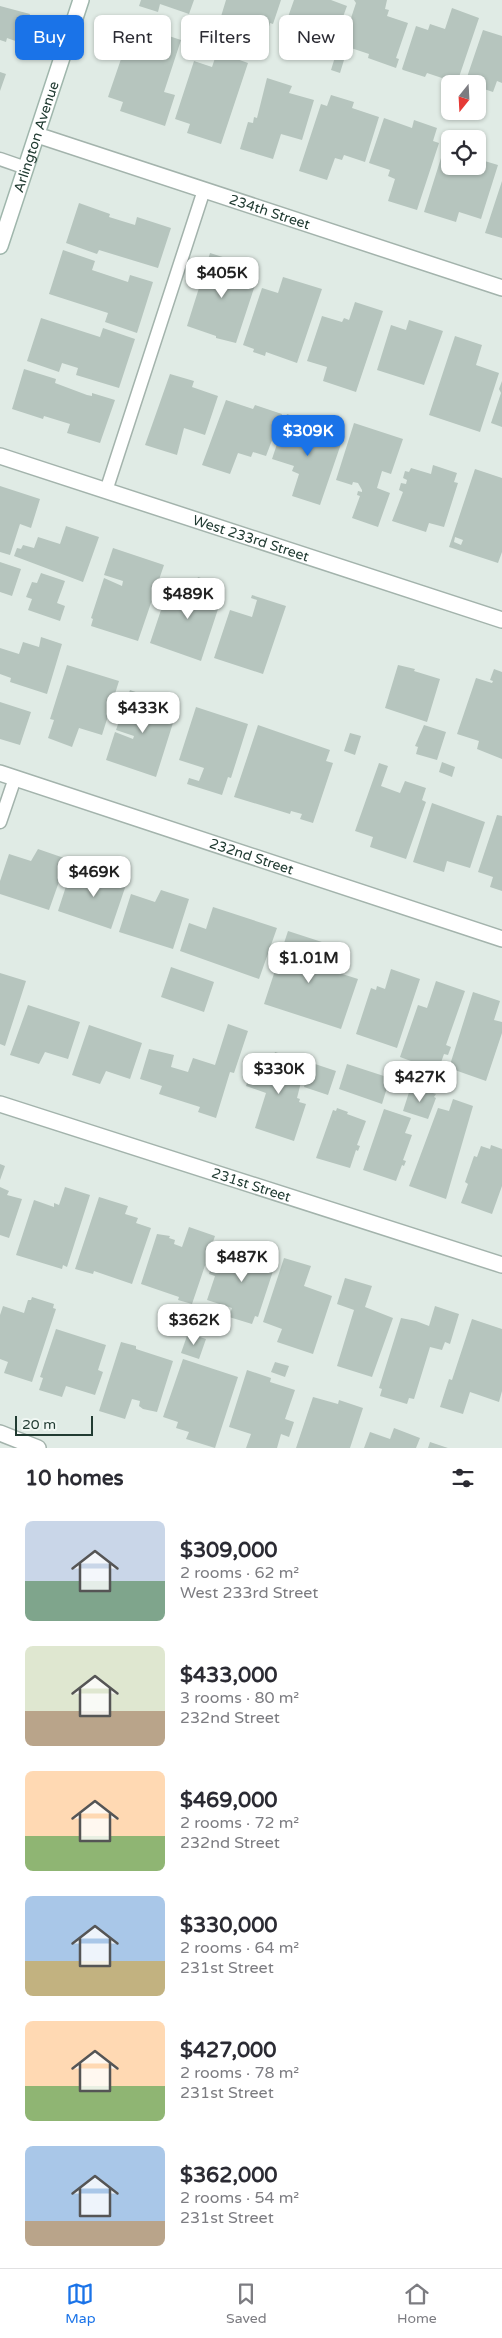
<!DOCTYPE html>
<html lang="en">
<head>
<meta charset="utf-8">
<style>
	:root { --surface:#fff; --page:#f7f7f7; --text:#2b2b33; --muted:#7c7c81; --line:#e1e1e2; --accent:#1a73e8 }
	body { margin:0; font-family:"Varela Round",sans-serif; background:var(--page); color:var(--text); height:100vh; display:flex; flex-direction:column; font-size:19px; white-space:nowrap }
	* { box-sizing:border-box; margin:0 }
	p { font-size:16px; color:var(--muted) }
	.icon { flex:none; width:28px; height:28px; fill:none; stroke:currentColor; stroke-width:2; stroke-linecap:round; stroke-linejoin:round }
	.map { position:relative; height:1448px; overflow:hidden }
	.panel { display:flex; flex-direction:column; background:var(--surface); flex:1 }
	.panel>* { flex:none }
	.top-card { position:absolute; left:15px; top:15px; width:472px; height:45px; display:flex; gap:10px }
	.needle { width:32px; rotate:198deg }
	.buttons { position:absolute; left:441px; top:75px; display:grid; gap:10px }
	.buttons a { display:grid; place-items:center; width:45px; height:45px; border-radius:8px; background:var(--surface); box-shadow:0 1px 4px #0004; font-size:25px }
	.scale { position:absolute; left:15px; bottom:12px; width:78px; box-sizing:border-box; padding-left:5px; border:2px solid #213b32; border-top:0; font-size:14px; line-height:18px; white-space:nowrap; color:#213b32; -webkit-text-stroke:4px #f0f7f3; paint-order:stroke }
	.price { position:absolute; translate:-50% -42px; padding:0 11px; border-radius:10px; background:#fff; color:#222; font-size:16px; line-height:32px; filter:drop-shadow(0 1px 2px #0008) }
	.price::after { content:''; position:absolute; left:50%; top:30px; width:15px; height:11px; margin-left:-8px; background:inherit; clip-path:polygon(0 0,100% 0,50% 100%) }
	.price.active { background:var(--accent); color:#fff }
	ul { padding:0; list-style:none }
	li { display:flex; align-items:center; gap:15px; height:125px; padding:0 25px }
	li span { display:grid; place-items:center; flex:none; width:140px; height:100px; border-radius:8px; color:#555 }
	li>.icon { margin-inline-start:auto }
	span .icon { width:60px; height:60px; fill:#fffc; stroke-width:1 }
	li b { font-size:21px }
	h2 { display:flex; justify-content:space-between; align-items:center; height:60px; padding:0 25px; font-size:21px }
	.chip { padding:0 18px; border-radius:8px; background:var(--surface); box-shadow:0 1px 4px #0004; font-size:18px; line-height:45px }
	.chip.active { background:var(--accent); color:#fff }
	.tab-bar { display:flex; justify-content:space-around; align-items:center; height:70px; border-top:1px solid var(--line); background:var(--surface); font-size:14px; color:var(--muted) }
	.tab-bar a { display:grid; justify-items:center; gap:2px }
	.tab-bar .active { color:var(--accent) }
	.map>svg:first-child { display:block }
	.building { fill:#b6c5be; fill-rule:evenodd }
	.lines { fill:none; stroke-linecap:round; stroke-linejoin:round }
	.lane-casing { stroke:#a3b3ac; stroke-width:15 }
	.street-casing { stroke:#a3b3ac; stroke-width:18 }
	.secondary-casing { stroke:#9fb6ac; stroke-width:18 }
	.lane { stroke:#fff; stroke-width:12 }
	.street { stroke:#fff; stroke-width:15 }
	.secondary { stroke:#fff; stroke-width:15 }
	.labels { text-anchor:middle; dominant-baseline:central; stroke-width:4.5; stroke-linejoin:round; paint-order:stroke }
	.street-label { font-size:14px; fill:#213b32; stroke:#f0f7f3 }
</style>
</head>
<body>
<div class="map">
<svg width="502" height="1448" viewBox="0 0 502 1448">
	<rect width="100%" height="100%" fill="#e0ebe5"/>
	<path class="building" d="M141,0H194L189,14L160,4L158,12L139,6Z
		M226,0H281L273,24L270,23L266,37L219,23Z
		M294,0H331L347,6L333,44L308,35L298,57L280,50L285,35L282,34Z
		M354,0H387L385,9L389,10L387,16L408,23L396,58L399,59L396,68L368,58L369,54L342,45L356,3Z
		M0,6L30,14L21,43L7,38L6,42L0,40Z
		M452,8L479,18L457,83L427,73L425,77L403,70L402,69L416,26L428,30L430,24L445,29Z
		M133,24L181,40L164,92L175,95L165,126L120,111L123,102L108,97Z
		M483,30L502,36V83L497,81L493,92L478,87V84L465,83Z
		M217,52L248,63L221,144L187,133L190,124L175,119L194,61L212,67Z
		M335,57L344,60L340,73L331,70Z
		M0,72L6,74L0,91Z
		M267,78L292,86L289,93L314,100L302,140L281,134L273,159L240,149L248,122L253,123L254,117L257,118Z
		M331,95L354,102L352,108L379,117L365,162L344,155L342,160L335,158L327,180L299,171L321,104L327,106Z
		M384,118L412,128L414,120L437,128L433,141L439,143L417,210L388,201L395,179L388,176L390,170L369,163Z
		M441,158L450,161V166H478V159L498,165L481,219L459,212L456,222L424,212Z
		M502,181V238L485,233Z
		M79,203L110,214L109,217L135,225L137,217L171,228L158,268L99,250L97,254L66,243Z
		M63,250L95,261L92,270L128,282L130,275L153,282L137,333L105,322L108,313L49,294Z
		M210,253L248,265L242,281L255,285L236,343L216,338V336L187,326Z
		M283,277L322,289L297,363L266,352L265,356L253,352L254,349L243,345L262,288L278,293Z
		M355,302L383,311L356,392L323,381L327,367L307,361L322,316L342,322L344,318L349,320Z
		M41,318L100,337L103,328L135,339L119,388L76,375L78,368L62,363L59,372L27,361Z
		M409,320L443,331L424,385L377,370L391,325L406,330Z
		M455,336L482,345L476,365L499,373L480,432L429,415Z
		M24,369L56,379L55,383L87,395L92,396V393L115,400L100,443L67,433L70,424L44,416L43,419L12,409Z
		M170,374L194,381L192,387L218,396L205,435L184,428L177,455L145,445Z
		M502,381V427L491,423L501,393L499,389Z
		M226,400L253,409L255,405L282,414L266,456L253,452L251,457L238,453L230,474L202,465Z
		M287,414L314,423L313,428L343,438L320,505L292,496L299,474L292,471L294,466L272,459Z
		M354,423L403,439L391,474L382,471L377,488L390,493L378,527L352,518L360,496L357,495L358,491L362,492V490L358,483L353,482L352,485L336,480Z
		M433,465L457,473L454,482L458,483L444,527L429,523L426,532L392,521L403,492L399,490L401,483L406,484L407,480L403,478L405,471L409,472L411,468L431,474Z
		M475,469L502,478V552L498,563L449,547ZM455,537L463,540L461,545L454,542Z
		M0,486L40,499L31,528L20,524L10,555L0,552Z
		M66,526L99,537L83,582L14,556L17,548L21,549L23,545L34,548L38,537L60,544Z
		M113,548L164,565L138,641L91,626L93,619L91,618L104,578L122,586L123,581L104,575Z
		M0,562L21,569L12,596L0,592Z
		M41,573L65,581L57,603L65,606L60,621L28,610L32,599L26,597L32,582L37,583Z
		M198,577L223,586L216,605L219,606L201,661L150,643L168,589L191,597Z
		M252,595L286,606L263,674L214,658L230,610L252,617L257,600L251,598Z
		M41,637L62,644L47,694L10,682L11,678L0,674V648L19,654L23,642L39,647Z
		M67,665L119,681L102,735L79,728L72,747L48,738L54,720L50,719Z
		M398,665L415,669L414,671L440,679L427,722L385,708Z
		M494,669L502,672V759L477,749L479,741L457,734L476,678L492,683L493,681L490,680Z
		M130,690L178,707L156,777L106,760L115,732L133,739L134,736L116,730Z
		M0,702L31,712L20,745L0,739Z
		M196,707L248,724L231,778L228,777L222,795L187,784L189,778L199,781L204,768L179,760Z
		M258,725L330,750L326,761L333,763L313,823L300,819L302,814L291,811L290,814L234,797Z
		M424,725L446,732L437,760L416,754L418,747L415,746Z
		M350,733L361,736L355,755L344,751Z
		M442,762L455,767L452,777L439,772Z
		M379,763L388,766L381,786L400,793L405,781L426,788L422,800L426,802L406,859L370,847L373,837L355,831Z
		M432,803L485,822L470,868L447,861L444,872L413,862Z
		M497,815L502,816V891L490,887L493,877L478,872Z
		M38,849L67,859L49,910L0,894V881L9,854L31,861Z
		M99,869L128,879L111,929L58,911L70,874L93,882Z
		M161,890L189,899L173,949L119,932L131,894L155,902Z
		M213,907L277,928L259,979L180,951L189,923L206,929Z
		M288,931L325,943L317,966L358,979L341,1029L264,1004Z
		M171,967L214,982L204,1012L161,997Z
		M391,969L420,979L397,1048L356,1034L371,988L376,990L377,986L385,989Z
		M0,973L26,981L5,1046L0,1044Z
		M436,981L465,991L446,1045L451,1047L448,1055L444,1054L438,1071L400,1057L418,1005L427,1008Z
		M473,992L500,1001L494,1020L502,1022V1033L486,1081L449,1068Z
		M28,1005L80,1022L68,1059L45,1052L39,1064L10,1055Z
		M228,1024L248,1031L234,1073L230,1072L216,1118L198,1112L200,1107L159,1094L162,1086L140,1079L149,1049L174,1055L171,1067L188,1072L193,1058L215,1065Z
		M89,1025L142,1043L130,1079L106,1071L100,1084L72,1075Z
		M275,1052L306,1062L297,1098L300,1099L299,1102L306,1104L294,1141L255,1128L266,1093L246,1086L253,1065L259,1067L261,1060L270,1063L268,1070H269Z
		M312,1063L336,1071L328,1095L304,1087Z
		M347,1064L390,1078L382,1104L339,1089Z
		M411,1086L436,1094L434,1097L436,1098L428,1119L403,1111Z
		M453,1099L473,1106L446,1199L409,1186L438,1108L449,1111Z
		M337,1108L348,1112L347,1114L366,1121L357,1145L360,1146L358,1151L356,1150L350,1168L316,1158L333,1110L336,1111Z
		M384,1109L411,1118L405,1133L412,1135L403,1160L406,1161L404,1166L402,1165L396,1181L363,1170Z
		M491,1145L502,1149V1186L492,1214L461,1203L468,1184L465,1182L474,1156L477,1157L481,1146L490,1149Z
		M0,1164L5,1166L0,1180Z
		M0,1187L9,1191L7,1195L22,1199L9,1238L0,1235Z
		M65,1187L90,1195L67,1267L63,1265L62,1269L16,1255L34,1200L54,1207V1203L59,1205Z
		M99,1197L128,1206L125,1214L138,1218L136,1223L151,1228L132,1284L94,1271L93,1274L75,1269Z
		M189,1227L215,1236L192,1304L178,1300L179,1297L141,1284L157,1234L170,1236L169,1238L175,1240L174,1244L182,1247Z
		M252,1248L276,1255L272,1268H274L258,1317L255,1316L252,1324L229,1317L232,1308L207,1300L215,1276L209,1274L217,1250L248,1260Z
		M284,1258L311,1266L304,1286L332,1296L313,1354L277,1342L282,1329L263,1322Z
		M345,1278L372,1286L365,1307L393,1318L372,1377L337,1366L354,1310L337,1304Z
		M32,1297L54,1304L53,1308L56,1309L32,1382L4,1373L8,1362L0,1359V1315L3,1306L24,1313L28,1300H31Z
		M435,1306L459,1314L450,1344L445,1342L442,1350L430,1347L414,1399L409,1398L407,1404L380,1396L382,1389L379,1388L401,1318L416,1321L429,1326Z
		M472,1319L502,1329V1391L499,1402L470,1392L463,1414L440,1407L449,1379L452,1380Z
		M56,1329L106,1345L98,1370L103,1372L95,1395L66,1386L62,1397L39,1390L43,1378L40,1377Z
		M188,1333L206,1339L199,1359L181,1353Z
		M121,1342L136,1346V1349L173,1361L157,1412L143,1409L139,1406L140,1401L132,1399L125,1419L99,1411Z
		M183,1359L238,1377L215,1448L186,1439L189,1432L176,1428L178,1422L163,1417Z
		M275,1362L289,1366L285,1377L271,1372Z
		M247,1370L271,1378L270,1382L295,1390L285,1419L294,1422L289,1437L281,1434L277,1448H246L251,1434L229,1427Z
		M313,1397L338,1404L339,1400L363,1408L350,1448H296Z
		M394,1428L420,1438L416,1448H364L370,1432L390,1439Z
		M430,1442L448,1448H428Z"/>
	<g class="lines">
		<g class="lane-casing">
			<path id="lane" d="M0,159L26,168
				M106,491L204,190
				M0,822L15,778"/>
		</g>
		<g class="street-casing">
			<g id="street">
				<path id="s1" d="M37,135L502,288"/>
				<path id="s2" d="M0,456L502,620"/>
				<path id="s3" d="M0,773L502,939"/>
				<path id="s4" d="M0,1104L502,1265"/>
				<path d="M0,1433L38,1448"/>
			</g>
		</g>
		<g class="secondary-casing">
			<g id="secondary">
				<path id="s5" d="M0,246L81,0"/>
			</g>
		</g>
		<use href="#lane" class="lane"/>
		<use href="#street" class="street"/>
		<use href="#secondary" class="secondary"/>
	</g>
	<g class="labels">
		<g class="street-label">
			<text stroke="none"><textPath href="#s5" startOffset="115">Arlington Avenue</textPath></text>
			<text stroke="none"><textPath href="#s1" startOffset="245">234th Street</textPath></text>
			<text stroke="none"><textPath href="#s2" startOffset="264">West 233rd Street</textPath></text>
			<text stroke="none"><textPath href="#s3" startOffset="265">232nd Street</textPath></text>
			<text stroke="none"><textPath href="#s4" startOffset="264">231st Street</textPath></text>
		</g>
	</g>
</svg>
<div class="buttons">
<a><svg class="needle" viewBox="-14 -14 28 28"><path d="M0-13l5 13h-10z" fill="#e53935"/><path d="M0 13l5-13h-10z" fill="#7c7c81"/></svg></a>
<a><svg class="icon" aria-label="locate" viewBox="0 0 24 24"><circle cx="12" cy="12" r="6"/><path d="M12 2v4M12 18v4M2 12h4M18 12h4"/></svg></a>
</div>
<div class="scale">20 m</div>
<b class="price" style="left:222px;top:299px">$405K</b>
<b class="price active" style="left:308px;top:457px">$309K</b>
<b class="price" style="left:188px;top:620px">$489K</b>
<b class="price" style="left:143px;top:734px">$433K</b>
<b class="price" style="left:94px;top:898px">$469K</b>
<b class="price" style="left:309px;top:984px">$1.01M</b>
<b class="price" style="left:279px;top:1095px">$330K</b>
<b class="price" style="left:420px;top:1103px">$427K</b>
<b class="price" style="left:242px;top:1283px">$487K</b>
<b class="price" style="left:194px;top:1346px">$362K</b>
<div class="top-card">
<a class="chip active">Buy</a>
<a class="chip">Rent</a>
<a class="chip">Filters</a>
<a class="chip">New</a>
</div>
</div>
<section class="panel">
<h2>10 homes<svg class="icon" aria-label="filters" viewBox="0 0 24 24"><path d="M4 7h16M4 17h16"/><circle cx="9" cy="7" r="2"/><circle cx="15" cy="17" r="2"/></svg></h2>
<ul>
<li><span style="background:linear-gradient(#c9d6e8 60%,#7fa58c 0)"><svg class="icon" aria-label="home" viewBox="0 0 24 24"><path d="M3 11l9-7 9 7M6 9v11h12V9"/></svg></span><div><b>$309,000</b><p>2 rooms · 62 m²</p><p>West 233rd Street</p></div></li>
<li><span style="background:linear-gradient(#dfe7d0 65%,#b9a48a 0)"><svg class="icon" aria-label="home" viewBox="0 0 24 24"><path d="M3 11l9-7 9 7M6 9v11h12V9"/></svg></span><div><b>$433,000</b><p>3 rooms · 80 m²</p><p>232nd Street</p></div></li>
<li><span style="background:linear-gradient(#ffd9b3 65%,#8fb573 0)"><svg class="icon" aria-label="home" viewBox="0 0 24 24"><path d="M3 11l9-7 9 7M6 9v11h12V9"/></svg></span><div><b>$469,000</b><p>2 rooms · 72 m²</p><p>232nd Street</p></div></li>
<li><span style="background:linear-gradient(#a9c7e8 65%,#c2b280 0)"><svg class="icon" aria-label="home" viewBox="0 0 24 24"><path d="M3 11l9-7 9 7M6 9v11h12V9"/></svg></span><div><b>$330,000</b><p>2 rooms · 64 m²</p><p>231st Street</p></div></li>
<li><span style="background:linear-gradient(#ffd9b3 65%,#8fb573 0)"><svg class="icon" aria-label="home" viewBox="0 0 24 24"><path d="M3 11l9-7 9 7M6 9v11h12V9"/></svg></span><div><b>$427,000</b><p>2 rooms · 78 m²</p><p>231st Street</p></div></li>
<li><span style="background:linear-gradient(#a9c7e8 75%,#b9a48a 0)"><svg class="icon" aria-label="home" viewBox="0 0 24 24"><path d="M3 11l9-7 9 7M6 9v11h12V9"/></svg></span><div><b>$362,000</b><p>2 rooms · 54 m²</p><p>231st Street</p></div></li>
</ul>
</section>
<nav class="tab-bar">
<a class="active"><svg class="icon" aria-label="map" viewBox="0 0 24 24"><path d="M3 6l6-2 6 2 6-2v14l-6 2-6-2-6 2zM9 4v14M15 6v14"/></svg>Map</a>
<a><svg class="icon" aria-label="saved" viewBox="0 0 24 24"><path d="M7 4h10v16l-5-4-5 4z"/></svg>Saved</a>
<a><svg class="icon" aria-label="home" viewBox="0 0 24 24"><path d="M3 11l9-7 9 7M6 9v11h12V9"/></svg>Home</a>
</nav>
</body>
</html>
